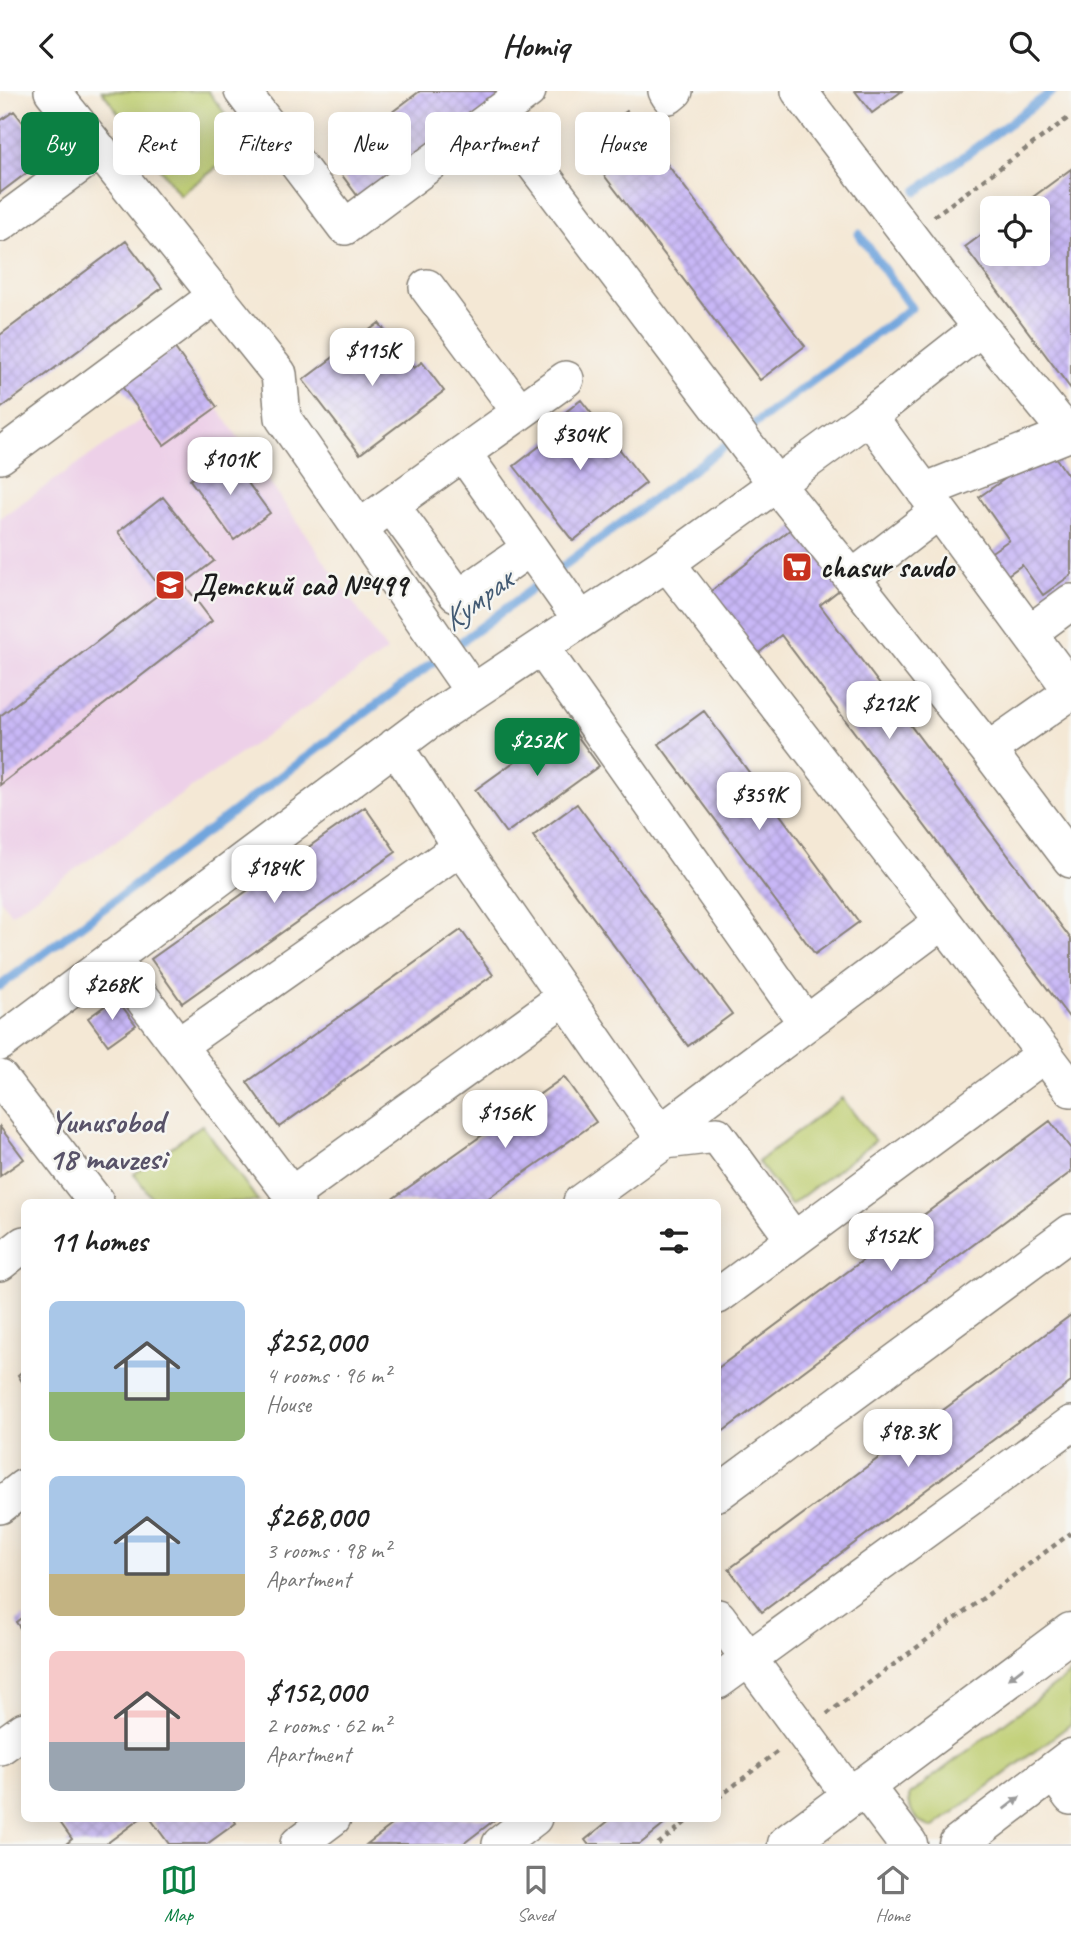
<!DOCTYPE html>
<html lang="en">
<head>
<meta charset="utf-8">
<style>
	:root { --surface:#fff; --page:#f6f6f6; --text:#222; --muted:#767676; --line:#e0e0e0; --accent:#0b8043 }
	body { margin:0; font-family:Caveat,sans-serif; background:var(--page); color:var(--text); height:100vh; display:flex; flex-direction:column; font-size:26px; white-space:nowrap }
	* { box-sizing:border-box; margin:0 }
	p { font-size:23px; color:var(--muted) }
	.icon { flex:none; width:38px; height:38px; fill:none; stroke:currentColor; stroke-width:2; stroke-linecap:round; stroke-linejoin:round }
	.map { position:relative; flex:1; overflow:hidden }
	.details { position:absolute; left:21px; top:1108px; width:700px; height:623px; display:flex; flex-direction:column; background:var(--surface); border-radius:10px; box-shadow:0 4px 18px #0003 }
	.details>* { flex:none }
	.hud { position:absolute; left:21px; top:21px; width:700px; height:63px; display:flex; gap:14px }
	.tools { position:absolute; left:980px; top:105px; display:grid; gap:14px }
	.tools a { display:grid; place-items:center; width:70px; height:70px; border-radius:10px; background:var(--surface); box-shadow:0 4px 18px #0003; font-size:35px }
	.price { position:absolute; translate:-50% -60px; padding:0 16px; border-radius:14px; background:#fff; color:#222; font-size:23px; line-height:46px; filter:drop-shadow(0 2px 4px #0008) }
	.price::after { content:''; position:absolute; left:50%; top:42px; width:21px; height:16px; margin-left:-10px; background:inherit; clip-path:polygon(0 0,100% 0,50% 100%) }
	.price.on { background:var(--accent); color:#fff }
	ul { padding:0; list-style:none }
	li { display:flex; align-items:center; gap:21px; height:175px; padding:0 28px }
	li span { display:grid; place-items:center; flex:none; width:196px; height:140px; border-radius:10px; color:#555 }
	li>.icon { margin-inline-start:auto }
	span .icon { width:84px; height:84px; fill:#fffc; stroke-width:1 }
	li b { font-size:30px }
	h2 { display:flex; justify-content:space-between; align-items:center; height:84px; padding:0 28px; font-size:30px }
	.tag { padding:0 24px; border-radius:10px; background:var(--surface); box-shadow:0 4px 18px #0003; font-size:24px; line-height:63px }
	.tag.on { background:var(--accent); color:#fff }
	header { display:flex; justify-content:space-between; align-items:center; height:91px; padding:0 28px; background:var(--surface); font-size:32px; font-weight:600 }
	.tabs { display:flex; justify-content:space-around; align-items:center; height:98px; border-top:2px solid var(--line); background:var(--surface); font-size:19px; color:var(--muted) }
	.tabs a { display:grid; justify-items:center; gap:4px }
	.tabs .on { color:var(--accent) }
	.map>svg:first-child { display:block }
	.built { fill:#edd0e8 }
	.green { fill:#becd6f; stroke:#6d7446; stroke-width:2 }
	.lines { fill:none; stroke-linecap:round; stroke-linejoin:round }
	.stream { stroke:#71a5dd; stroke-width:9 }
	.building { fill:url(#building-cross-hatch) }
	.minor-casing { stroke:#888278; stroke-width:38 }
	.major-casing { stroke:#888278; stroke-width:41 }
	.path { stroke:#888278; stroke-width:4.5; stroke-dasharray:5 5; stroke-linecap:butt }
	.minor { stroke:#fff; stroke-width:35 }
	.major { stroke:#fff; stroke-width:38 }
	.oneway { fill:#999 }
	.labels { text-anchor:middle; dominant-baseline:central; stroke-width:5; stroke-linejoin:round; paint-order:stroke }
	.poi-label { font-size:30px; font-weight:bold; fill:#1c1c1c; stroke:#f6f6f2; text-anchor:start }
	.water-label { font-size:32px; font-style:italic; fill:#425a73; stroke:#f6f6f2 }
	.neighbourhood-label { font-size:32px; font-weight:bold; fill:#585268; stroke:#f6f6f2 }
</style>
</head>
<body>
<header><svg class="icon" aria-label="back" viewBox="0 0 24 24"><path d="M15 5l-7 7 7 7"/></svg>Homiq<svg class="icon" aria-label="search" viewBox="0 0 24 24"><circle cx="10" cy="10" r="6"/><path d="M15 15l6 6"/></svg></header>
<div class="map">
<svg width="1071" height="1753" viewBox="0 0 1071 1753">
	<defs>
		<pattern id="building-cross-hatch" width="8" height="8" patternUnits="userSpaceOnUse" patternTransform="scale(1.75)"><rect width="8" height="8" fill="#c8b7f6"/><path d="M0 0l8 8M0 8l8-8" fill="none" stroke="#ab9dd2"/></pattern>
	</defs>
	<rect width="100%" height="100%" fill="#f6f6f2"/>
	<filter id="ink" filterUnits="userSpaceOnUse"><feTurbulence type="fractalNoise" baseFrequency=".0143" numOctaves="2"/><feDisplacementMap in="SourceGraphic" scale="14" xChannelSelector="R" yChannelSelector="G"/><feConvolveMatrix kernelMatrix="1 2 1 2 8 2 1 2 1" color-interpolation-filters="sRGB"/></filter>
	<filter id="wash" filterUnits="userSpaceOnUse"><feTurbulence type="fractalNoise" baseFrequency=".00686" numOctaves="4" result="noise"/><feDisplacementMap in="SourceGraphic" scale="28" xChannelSelector="R" yChannelSelector="G"/><feGaussianBlur stdDeviation="1.57" result="paint"/><feColorMatrix in="noise" values="0 0 0 0 0 0 0 0 0 0 0 0 0 0 0 0 0 1.4 0 .05"/><feComposite in="paint" operator="in"/></filter>
	<g filter="url(#wash)">
		<rect width="100%" height="100%" fill="#f4e8d5"/>
		<path class="built" d="M197,290L217,316L387,560L11,823L0,808V427Z"/>
		<path class="green" d="M102,0H208L248,53L180,104Z
			M842,1007L875,1050L791,1114L758,1071Z
			M202,1034L259,1111H155L134,1083Z
			M1071,1582V1633L933,1737C916,1731 909,1723 909,1704Z"/>
		<g class="lines">
			<path class="stream" d="M917,100L1053,0
				M745,340L911,217L859,143
				M554,482L734,348
				M450,559L543,490
				M0,895L439,567"/>
		</g>
		<g id="blocks">
			<path class="building" d="M420,0H510L362,111L330,68Z
				M855,0H902L872,22Z
				M14,20L49,65L0,102V30Z
				M627,20L805,255L760,289L581,54Z
				M1071,78V298L965,156L992,136V163H1038V117H1018Z
				M126,150L162,197L0,318V244Z
				M379,232L414,277L422,271L444,300L360,363L303,289Z
				M174,256L217,316L164,354L121,294Z
				M581,309L646,392L573,450L514,375L559,340L553,331Z
				M1049,357L1071,389V484L1043,504L1022,474L999,490L983,467L1009,449L979,406Z
				M226,362L270,422L234,449L190,389Z
				M163,406L214,470L184,493L212,530L0,694V625L163,500L118,441Z
				M795,435L843,496L820,514L1071,848V929L781,544L754,566L706,504Z
				M704,620L859,831L815,863L659,653Z
				M568,632L599,675L506,742L475,699Z
				M577,713L732,923L688,955L533,745Z
				M365,716L396,761L182,912L151,868Z
				M461,839L493,884L279,1036L247,991Z
				M116,907L136,934L108,954L88,927Z
				M564,986L596,1031L483,1111H388Z
				M1050,1030L1071,1058V1081L718,1344V1277Z
				M0,1036L24,1068L0,1085Z
				M1071,1224V1291L762,1521L729,1478Z
				M24,1279V1294L18,1284Z
				M24,1525V1543L16,1531Z
				M57,1727H141L106,1753H66L72,1748Z
				M150,1727H233L236,1732L207,1753H169Z
				M401,1727H497L463,1753H367Z
				M612,1727H668L670,1729L640,1753H588L585,1749Z"/>
		</g>
	</g>
	<g filter="url(#ink)">
		<use href="#blocks" fill-opacity="0" stroke="#888278" stroke-width="2"/>
		<g class="lines">
			<g class="minor-casing">
				<path id="minor" d="M52,0L279,283L283,327L473,601
					M242,0L345,136L528,0
					M666,0L669,5L675,0
					M799,0L945,192L1068,343L924,400
					M0,133L100,59
					M427,196L520,321
					M869,325L981,237
					M463,362L581,529
					M0,365L217,204
					M391,414L456,503L470,499L530,457
					M939,420L852,487L776,393L869,325L1071,599
					M359,437L566,288
					M852,487L988,659L1071,769
					M1029,542L1071,511
					M541,556L806,932
					M395,655L461,756L665,1050L717,1044L794,1149
					M988,659L1071,601
					M943,830L1071,998
					M112,867L297,1111
					M0,952L425,633L667,472L776,393L496,23
					M179,954L461,756
					M0,987L96,1111
					M660,1042L943,830L667,472
					M291,1104L565,906
					M581,1111L665,1050
					M0,1172L24,1153
					M718,1205L1045,963
					M718,1402L1071,1141
					M0,1415L24,1396
					M718,1526L851,1706
					M718,1590L1071,1333
					M0,1656L24,1639
					M1053,1681L1071,1706
					M298,1753L333,1727
					M500,1753L534,1727"/>
			</g>
			<g class="major-casing">
				<path id="major" d="M864,1695L908,1753
					M787,1753L1071,1541
					M958,1753L1071,1667"/>
			</g>
			<path class="path" d="M934,125L1071,25
				M827,1623L1071,1442
				M718,1707L778,1660
				M658,1753L691,1727"/>
			<use href="#minor" class="minor"/>
			<use href="#major" class="major"/>
		</g>
		<defs><path id="oneway-solid" d="M-6-.8H1V-3.2L6.5 0L1 3.2V.8H-6Z" transform="scale(1.75)"/></defs>
		<g class="oneway">
			<use href="#oneway-solid" transform="translate(1016 1582) rotate(143)"/>
			<use href="#oneway-solid" transform="translate(1012 1712) rotate(-37)"/>
		</g>
	</g>
	<defs>
		<g id="supermarket-square" transform="scale(1.575)"><rect x="-9" y="-9" width="18" height="18" rx="4" fill="#c8321e" stroke="#f6f6f2"/><path d="M-6-5.5h2.5l.6 2H6L4.5 2H-2.5L-4.4-4H-6ZM-1.5 3.2a1.3 1.3 0 1 0 .1 0ZM3 3.2a1.3 1.3 0 1 0 .1 0Z" fill="#fff"/></g>
		<g id="school-square" transform="scale(1.575)"><rect x="-9" y="-9" width="18" height="18" rx="4" fill="#c8321e" stroke="#f6f6f2"/><path d="M0-5L7-2L0 1L-7-2ZM-4 1L0 2.5L4 1V4Q0 6-4 4Z" fill="#fff"/></g>
	</defs>
	<g fill-rule="evenodd">
		<use href="#supermarket-square" x="797" y="476"/>
		<use href="#school-square" x="170" y="494"/>
	</g>
	<g class="labels">
		<g class="poi-label">
			<text x="820" y="476">chasur savdo</text>
			<text x="193" y="494">Детский сад №499</text>
		</g>
		<g class="water-label">
			<text transform="translate(477 509) rotate(-37)">Кумрак</text>
		</g>
		<g class="neighbourhood-label">
			<text x="107" y="1030">Yunusobod<tspan x="107" dy="37">18 mavzesi</tspan></text>
		</g>
	</g>
</svg>
<div class="tools">
<a><svg class="icon" aria-label="locate" viewBox="0 0 24 24"><circle cx="12" cy="12" r="6"/><path d="M12 2v4M12 18v4M2 12h4M18 12h4"/></svg></a>
</div>
<b class="price" style="left:372px;top:297px">$115K</b>
<b class="price" style="left:580px;top:381px">$304K</b>
<b class="price" style="left:230px;top:406px">$101K</b>
<b class="price" style="left:889px;top:650px">$212K</b>
<b class="price on" style="left:537px;top:687px">$252K</b>
<b class="price" style="left:759px;top:741px">$359K</b>
<b class="price" style="left:274px;top:814px">$184K</b>
<b class="price" style="left:112px;top:931px">$268K</b>
<b class="price" style="left:505px;top:1059px">$156K</b>
<b class="price" style="left:891px;top:1182px">$152K</b>
<b class="price" style="left:908px;top:1378px">$98.3K</b>
<div class="hud">
<a class="tag on">Buy</a>
<a class="tag">Rent</a>
<a class="tag">Filters</a>
<a class="tag">New</a>
<a class="tag">Apartment</a>
<a class="tag">House</a>
</div>
<section class="details">
<h2>11 homes<svg class="icon" aria-label="filters" viewBox="0 0 24 24"><path d="M4 7h16M4 17h16"/><circle cx="9" cy="7" r="2"/><circle cx="15" cy="17" r="2"/></svg></h2>
<ul>
<li><span style="background:linear-gradient(#a9c7e8 65%,#8fb573 0)"><svg class="icon" aria-label="home" viewBox="0 0 24 24"><path d="M3 11l9-7 9 7M6 9v11h12V9"/></svg></span><div><b>$252,000</b><p>4 rooms · 96 m²</p><p>House</p></div></li>
<li><span style="background:linear-gradient(#a9c7e8 70%,#c2b280 0)"><svg class="icon" aria-label="home" viewBox="0 0 24 24"><path d="M3 11l9-7 9 7M6 9v11h12V9"/></svg></span><div><b>$268,000</b><p>3 rooms · 98 m²</p><p>Apartment</p></div></li>
<li><span style="background:linear-gradient(#f6c9c9 65%,#9aa5b1 0)"><svg class="icon" aria-label="home" viewBox="0 0 24 24"><path d="M3 11l9-7 9 7M6 9v11h12V9"/></svg></span><div><b>$152,000</b><p>2 rooms · 62 m²</p><p>Apartment</p></div></li>
</ul>
</section>
</div>
<nav class="tabs">
<a class="on"><svg class="icon" aria-label="map" viewBox="0 0 24 24"><path d="M3 6l6-2 6 2 6-2v14l-6 2-6-2-6 2zM9 4v14M15 6v14"/></svg>Map</a>
<a><svg class="icon" aria-label="saved" viewBox="0 0 24 24"><path d="M7 4h10v16l-5-4-5 4z"/></svg>Saved</a>
<a><svg class="icon" aria-label="home" viewBox="0 0 24 24"><path d="M3 11l9-7 9 7M6 9v11h12V9"/></svg>Home</a>
</nav>
</body>
</html>
